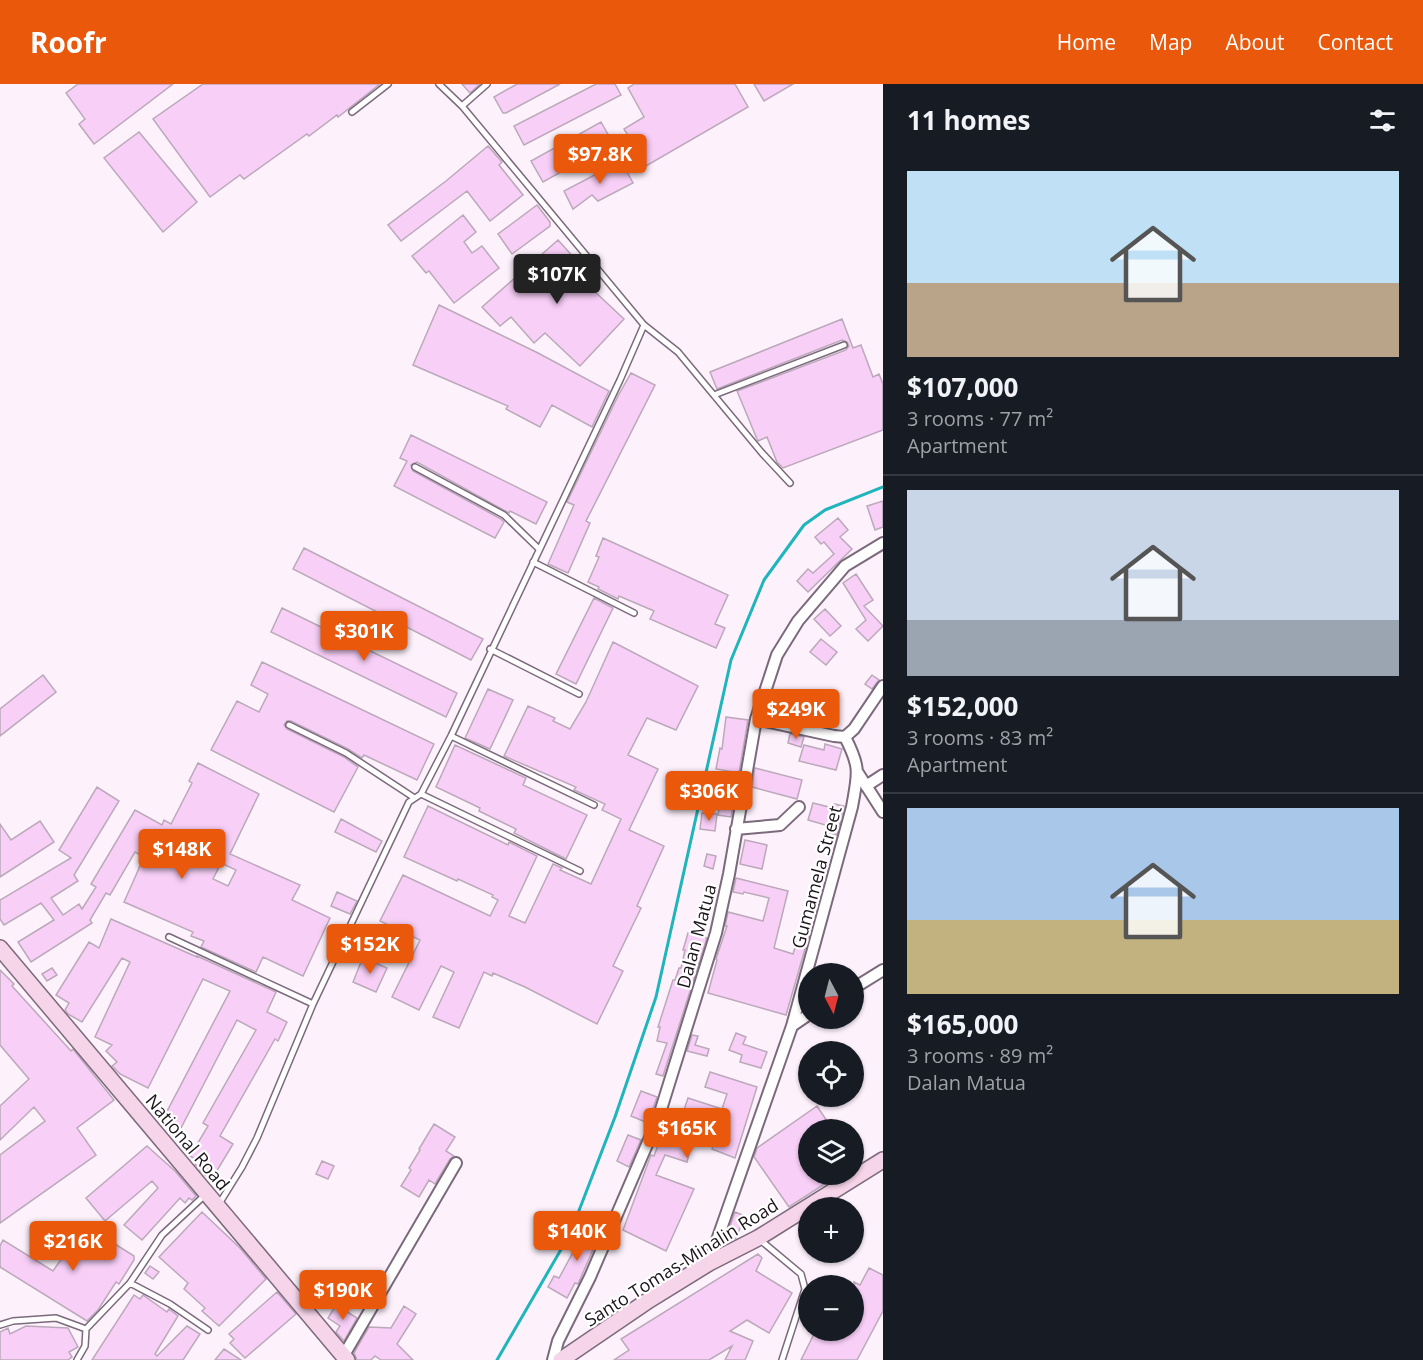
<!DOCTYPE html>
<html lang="en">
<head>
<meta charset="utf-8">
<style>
	:root { --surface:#171b24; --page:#242831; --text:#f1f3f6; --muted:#9ea1a6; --line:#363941; --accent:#ea580c }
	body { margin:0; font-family:"Open Sans",sans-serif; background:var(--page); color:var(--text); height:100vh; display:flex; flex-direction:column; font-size:22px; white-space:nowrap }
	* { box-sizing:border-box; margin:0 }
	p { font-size:20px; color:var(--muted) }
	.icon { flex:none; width:33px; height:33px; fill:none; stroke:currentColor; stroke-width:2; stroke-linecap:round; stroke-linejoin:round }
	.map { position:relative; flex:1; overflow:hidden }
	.details { display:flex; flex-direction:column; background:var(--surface); width:540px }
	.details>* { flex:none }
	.needle { width:39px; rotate:173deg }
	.buttons { position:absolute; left:798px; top:879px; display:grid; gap:12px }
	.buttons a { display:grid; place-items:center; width:66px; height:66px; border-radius:50%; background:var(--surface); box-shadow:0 2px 4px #0004; font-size:30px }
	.price { position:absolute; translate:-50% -51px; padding:0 14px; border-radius:6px; background:var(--accent); color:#fff; font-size:20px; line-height:39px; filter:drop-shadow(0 2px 3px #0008) }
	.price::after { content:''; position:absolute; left:50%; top:36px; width:18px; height:14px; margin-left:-9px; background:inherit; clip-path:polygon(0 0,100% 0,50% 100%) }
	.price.current { background:#222; color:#fff }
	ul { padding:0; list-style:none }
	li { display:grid; align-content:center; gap:12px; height:318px; padding:0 24px }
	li+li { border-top:2px solid var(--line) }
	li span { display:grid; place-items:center; height:186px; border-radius:0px; color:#555 }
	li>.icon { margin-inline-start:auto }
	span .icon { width:108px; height:108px; fill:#fffc; stroke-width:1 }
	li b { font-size:26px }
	h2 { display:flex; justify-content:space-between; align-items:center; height:72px; padding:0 24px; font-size:26px }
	header { display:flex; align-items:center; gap:36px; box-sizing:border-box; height:84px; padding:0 30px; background:var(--accent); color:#fff }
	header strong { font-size:28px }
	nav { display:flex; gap:33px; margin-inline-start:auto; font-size:21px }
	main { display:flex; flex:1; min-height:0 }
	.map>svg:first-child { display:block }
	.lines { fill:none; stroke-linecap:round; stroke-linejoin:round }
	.stream { stroke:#1eb5bc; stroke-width:3 }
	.building { fill:#f8cff7; stroke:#bba9ba; stroke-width:1.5; fill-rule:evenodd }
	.service-casing { stroke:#7b6a7b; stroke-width:8 }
	.minor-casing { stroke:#7b6a7b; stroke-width:14 }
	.secondary-casing { stroke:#7b6a7b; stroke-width:18 }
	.service { stroke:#fff; stroke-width:5 }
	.minor { stroke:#fff; stroke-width:10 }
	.secondary { stroke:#f6d4e9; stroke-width:15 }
	.labels { text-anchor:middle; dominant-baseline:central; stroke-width:4.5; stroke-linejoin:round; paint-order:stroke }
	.street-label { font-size:18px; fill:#1b141b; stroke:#fff }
</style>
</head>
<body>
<header>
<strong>Roofr</strong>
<nav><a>Home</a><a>Map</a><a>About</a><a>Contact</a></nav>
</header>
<main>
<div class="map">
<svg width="883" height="1276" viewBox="0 0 883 1276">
	<rect width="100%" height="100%" fill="#fdf1fc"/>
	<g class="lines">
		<path class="stream" d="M497,1276L570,1150L615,1033L656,913L731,576L764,496L804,441L825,426L883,403"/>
	</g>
	<path class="building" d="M78,0H173L94,60L79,40L85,35L66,9Z
		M203,0H380L338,33L337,31L309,52L307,50L244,95L240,91L210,113L153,35Z
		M462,0H480L470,9Z
		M517,0H560L506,29H503L494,13Z
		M596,0H615L621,11L524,61L514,42Z
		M634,0H735L748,23L646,82L624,45L644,33L628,4Z
		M754,0H793L764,17Z
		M601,38L613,59L543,98L531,77Z
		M139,48L197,118L163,148L104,74Z
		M488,62L502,78L499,81L523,111L490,137L467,107L401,157L388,141L446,97Z
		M621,77L633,99L598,117L592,111L573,125L564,107Z
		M537,121L550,138V142L512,170L498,150Z
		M463,131L476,148L464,158L472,169L482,162L499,184L454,219L429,187L426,189L412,172Z
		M558,156L576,176L573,178L595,202L592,205L624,235L580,282L545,249L534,259L511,233L500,242L482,223Z
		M439,221L538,269L609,307L592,343L552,321L540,343L506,325L508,322L413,281Z
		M842,235L853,264L861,261L873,293L879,290L883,300V346L783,384L777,378L767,353L758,357L757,355L737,307L846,266L849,262L847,258L842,256L717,305L710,288Z
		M631,289L655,301L586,437L590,439L568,489L548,480L574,421L567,418L618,312Z
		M411,351L547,418L536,440L510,427L509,429L417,378L411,381L413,387L501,435L504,438L495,454L394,402L407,377L400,374Z
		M883,417V443L875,446L867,422Z
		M838,434L848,446L840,453L852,465L808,508L797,497L808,485L813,489L834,470L824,458L821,460L815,453Z
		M603,454L728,511L715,540L725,544L716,564L650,535L654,527L619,512L618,515L598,505L599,503L588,498L599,473L596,472Z
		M304,464L483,555L471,576L293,485Z
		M856,490L873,516L864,522L883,542L868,557L856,545L866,536L843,499Z
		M594,514L613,524L576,600L556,590Z
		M282,524L457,609L446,633L271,548Z
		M825,525L841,542L830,552L814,535Z
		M821,555L837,568L826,581L810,568Z
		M613,558L698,602L676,646L647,634L628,671L658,685L629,746L664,762L637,822L641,824L613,882L623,887L597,940L525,903L493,889L492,892L484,888L459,944L433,933L454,888L441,882L419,926L392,913L420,856L380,837L403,791L490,832L498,816L492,813L493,811L458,795L457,797L404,773L428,722L508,761L509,758L537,772L509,832L525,839L553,780L562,784L560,786L591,800L621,735L602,726L605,720L574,706L576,703L504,672L528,622L555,634L553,637L570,645L586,618Z
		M262,578L434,660L417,696L364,671L362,674L348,665L291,637H287L284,641L287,645L344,673L358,683L334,728L211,666L237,617L259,628L268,610L251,601Z
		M43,591L56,608L0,652V625Z
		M872,591L879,596L872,605L865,600Z
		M488,605L513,616L490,665L465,654Z
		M770,620L784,622L782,633L768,630Z
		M726,633L748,636L739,689L716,685L720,664L722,665Z
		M790,650L804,653L801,663L788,659Z
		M825,660L842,665L836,686L799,677L804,661L824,666Z
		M455,661L526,694L523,701L587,731L566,775L514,749L516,745L479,727L480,724L436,703Z
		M198,679L259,710L230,770L300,801L292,816L330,834L303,892L263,873L256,888L201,863L204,857L191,852L193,848L124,818L144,773L135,768L110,811L106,809L90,836L92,839L31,878L18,858L54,836L41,819L4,841L0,835V816L71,774L59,766L97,703L119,717L74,791L78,797L51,814L63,831L79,820L82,825L96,803L91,800L135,726L162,741L164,736L171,740L192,699L189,697ZM221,779L236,786L228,802L213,795Z
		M755,684L802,696L797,715L752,703Z
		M720,719L733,721L731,733L718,731Z
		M813,719L833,724L834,720L844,722L837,751L827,748L829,742L808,736Z
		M702,729L717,730L715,747L700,745Z
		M341,735L382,757L376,768L335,748Z
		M40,737L54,758L0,793V740L11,756Z
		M745,756L767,761L762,785L740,780Z
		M707,770L716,772L713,785L704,782Z
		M736,794L788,807L774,864L793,870L800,848L809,851L786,931L708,909L717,876L716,875L727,842H725L728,828L763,837L769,814L744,808L743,810L733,808Z
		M337,808L357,817L350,830L331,822Z
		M111,835L197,873V872L276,908L267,928L287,938L278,957L275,955L220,1052L233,1060L212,1095L203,1090L195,1080L197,1076L190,1072L208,1042L203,1039L256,946L237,936L181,1044L163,1035L230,907L203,895L148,1004L120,990L112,982L117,978L106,967L112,961L95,953L130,878L122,874L82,938L68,930L65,926L69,919L56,911L89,858L99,864Z
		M688,849L707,854L663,992L656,990L667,959L657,957L660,943H658L673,896H675L679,884H681L685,866H683Z
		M363,873L387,884L376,908L353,898Z
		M52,884L57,891L47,897L42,890Z
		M0,886L14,900L12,902L71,967L73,965L114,1016L77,1044L96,1071L0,1139V1071L45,1037L34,1023L0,1056V1022L29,995L0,961Z
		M736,949L746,953L743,960L767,968L761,984L740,978L742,971L729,966Z
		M692,951L698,952L695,961L709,965L707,972L687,967Z
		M710,988L757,1003L735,1074L712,1065L717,1050L692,1042L683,1064L690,1066L687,1078L665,1071L656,1091L694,1105L666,1167L623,1146L651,1071L654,1072L660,1056L665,1058L677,1027L683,1029L688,1014L722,1025L727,1010L705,1003Z
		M641,1007L657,1013L648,1039L631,1032Z
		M817,1022L833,1046H808V1090H840L789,1123L754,1073L757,1064Z
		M434,1040L455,1053L446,1067L454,1072L450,1075L435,1100L429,1096L419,1113L401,1102L411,1086L409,1084L420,1066L419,1065Z
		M628,1051L641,1056L629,1083L617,1077Z
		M147,1062L175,1087L196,1112L192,1116L189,1114L185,1119L180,1114L142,1156L124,1141L158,1104L152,1097L105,1137L86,1114Z
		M322,1077L334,1082L328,1095L316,1090Z
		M202,1128L240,1164L266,1195L219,1242L202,1227L205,1224L184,1205L188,1199L159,1173Z
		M735,1128L745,1132L736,1154L723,1161Z
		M589,1139L602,1145L578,1200L575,1199L567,1214L548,1203L554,1192L559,1194Z
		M85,1141L134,1172V1176L119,1200L116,1198L98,1226L87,1237L0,1183V1162L3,1156L53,1187Z
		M758,1170L762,1174L756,1187L792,1209L769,1249L747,1236L730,1247L753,1257L745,1276H725L732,1262L709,1276H614L629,1266L621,1255Z
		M150,1182L159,1188L153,1195L145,1189Z
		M869,1184L883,1191V1227L857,1276H801L816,1246H854V1198L860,1201Z
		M277,1208L296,1230L245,1274L230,1259L234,1255L229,1250Z
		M134,1211L140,1215L143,1211L167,1228L169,1225L178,1232L155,1270L157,1272L187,1242L200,1250L183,1276H92Z
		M336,1221L357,1234L344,1257L336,1248L340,1242L328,1234Z
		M404,1222L416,1230L397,1260L413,1276H381L375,1272L371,1276H357L354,1269L369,1243L391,1244Z
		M26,1242L68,1244L78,1263L69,1268L72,1273L68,1276H0V1248L8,1244L10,1250Z
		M224,1265L241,1276H215Z"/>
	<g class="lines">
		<g class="service-casing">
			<path id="service" d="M439,0L462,22L644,241L678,268L762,369L790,399
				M462,22L487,0
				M352,28L388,0
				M714,311L844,261
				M415,383L504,431L539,465
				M533,478L634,529
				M490,565L579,610
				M289,641L346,669L413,713
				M451,652L594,721
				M421,710L580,787
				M169,853L313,920
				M219,1120L242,1083L257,1054L313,920L409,718L421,710L451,652L620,296L644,241
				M759,1155L801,1190L805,1205L782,1276
				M130,1199L170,1220L208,1246
				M0,1241L13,1237L56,1234L86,1245
				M77,1276L85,1262L86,1245L130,1199L162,1151L205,1111"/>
		</g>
		<g class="minor-casing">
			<path id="minor" d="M756,635L834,652L845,653L854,645L883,602
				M858,689L883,728
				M866,702L883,691
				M736,745L780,741L799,723
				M854,904L883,886
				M792,942L808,931
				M709,1179L792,942L852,723C858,689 861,684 845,653
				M344,1271L456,1079
				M553,1276L558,1257L590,1193L658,1035L716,849L729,790L756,635L777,571L798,537L845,482L883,459"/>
		</g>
		<g class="secondary-casing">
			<path id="secondary" d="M0,864L347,1276
				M561,1276L649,1216L709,1179L758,1154L883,1076"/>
		</g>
		<use href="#service" class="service"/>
		<use href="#minor" class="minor"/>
		<use href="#secondary" class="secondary"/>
	</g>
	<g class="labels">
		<g class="street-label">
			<text transform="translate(816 793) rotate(-75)">Gumamela Street</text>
			<text transform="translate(696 852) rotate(-75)">Dalan Matua</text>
			<text transform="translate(188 1058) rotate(50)">National Road</text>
			<text transform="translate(681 1178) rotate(-32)">Santo Tomas-Minalin Road</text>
		</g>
	</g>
</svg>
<div class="buttons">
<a><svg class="needle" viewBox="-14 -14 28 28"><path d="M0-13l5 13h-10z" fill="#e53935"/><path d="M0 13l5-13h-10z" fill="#9ea1a6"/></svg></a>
<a><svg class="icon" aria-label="locate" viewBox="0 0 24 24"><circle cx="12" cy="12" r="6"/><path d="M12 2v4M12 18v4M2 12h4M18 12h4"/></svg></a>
<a><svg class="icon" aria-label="layers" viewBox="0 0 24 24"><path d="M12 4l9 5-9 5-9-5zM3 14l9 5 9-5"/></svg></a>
<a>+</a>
<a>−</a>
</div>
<b class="price" style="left:600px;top:101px">$97.8K</b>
<b class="price current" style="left:557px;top:221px">$107K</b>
<b class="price" style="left:364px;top:578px">$301K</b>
<b class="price" style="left:796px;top:656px">$249K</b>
<b class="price" style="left:709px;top:738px">$306K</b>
<b class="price" style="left:182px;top:796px">$148K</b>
<b class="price" style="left:370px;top:891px">$152K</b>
<b class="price" style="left:687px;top:1075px">$165K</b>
<b class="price" style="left:577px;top:1178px">$140K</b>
<b class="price" style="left:73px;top:1188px">$216K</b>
<b class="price" style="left:343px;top:1237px">$190K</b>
</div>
<section class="details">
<h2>11 homes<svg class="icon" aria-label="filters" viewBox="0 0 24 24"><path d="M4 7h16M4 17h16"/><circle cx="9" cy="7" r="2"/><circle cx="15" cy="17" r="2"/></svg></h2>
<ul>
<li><span style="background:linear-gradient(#bfe0f5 60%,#b9a48a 0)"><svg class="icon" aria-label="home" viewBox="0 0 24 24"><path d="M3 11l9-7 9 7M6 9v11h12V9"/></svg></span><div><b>$107,000</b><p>3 rooms · 77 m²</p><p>Apartment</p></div></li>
<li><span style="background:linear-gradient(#c9d6e8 70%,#9aa5b1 0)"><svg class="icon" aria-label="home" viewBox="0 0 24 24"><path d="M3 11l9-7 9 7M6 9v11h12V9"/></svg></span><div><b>$152,000</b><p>3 rooms · 83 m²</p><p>Apartment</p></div></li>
<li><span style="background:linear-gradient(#a9c7e8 60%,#c2b280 0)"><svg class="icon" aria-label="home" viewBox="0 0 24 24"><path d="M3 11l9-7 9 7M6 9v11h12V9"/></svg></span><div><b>$165,000</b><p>3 rooms · 89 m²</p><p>Dalan Matua</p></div></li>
</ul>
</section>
</main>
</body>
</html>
